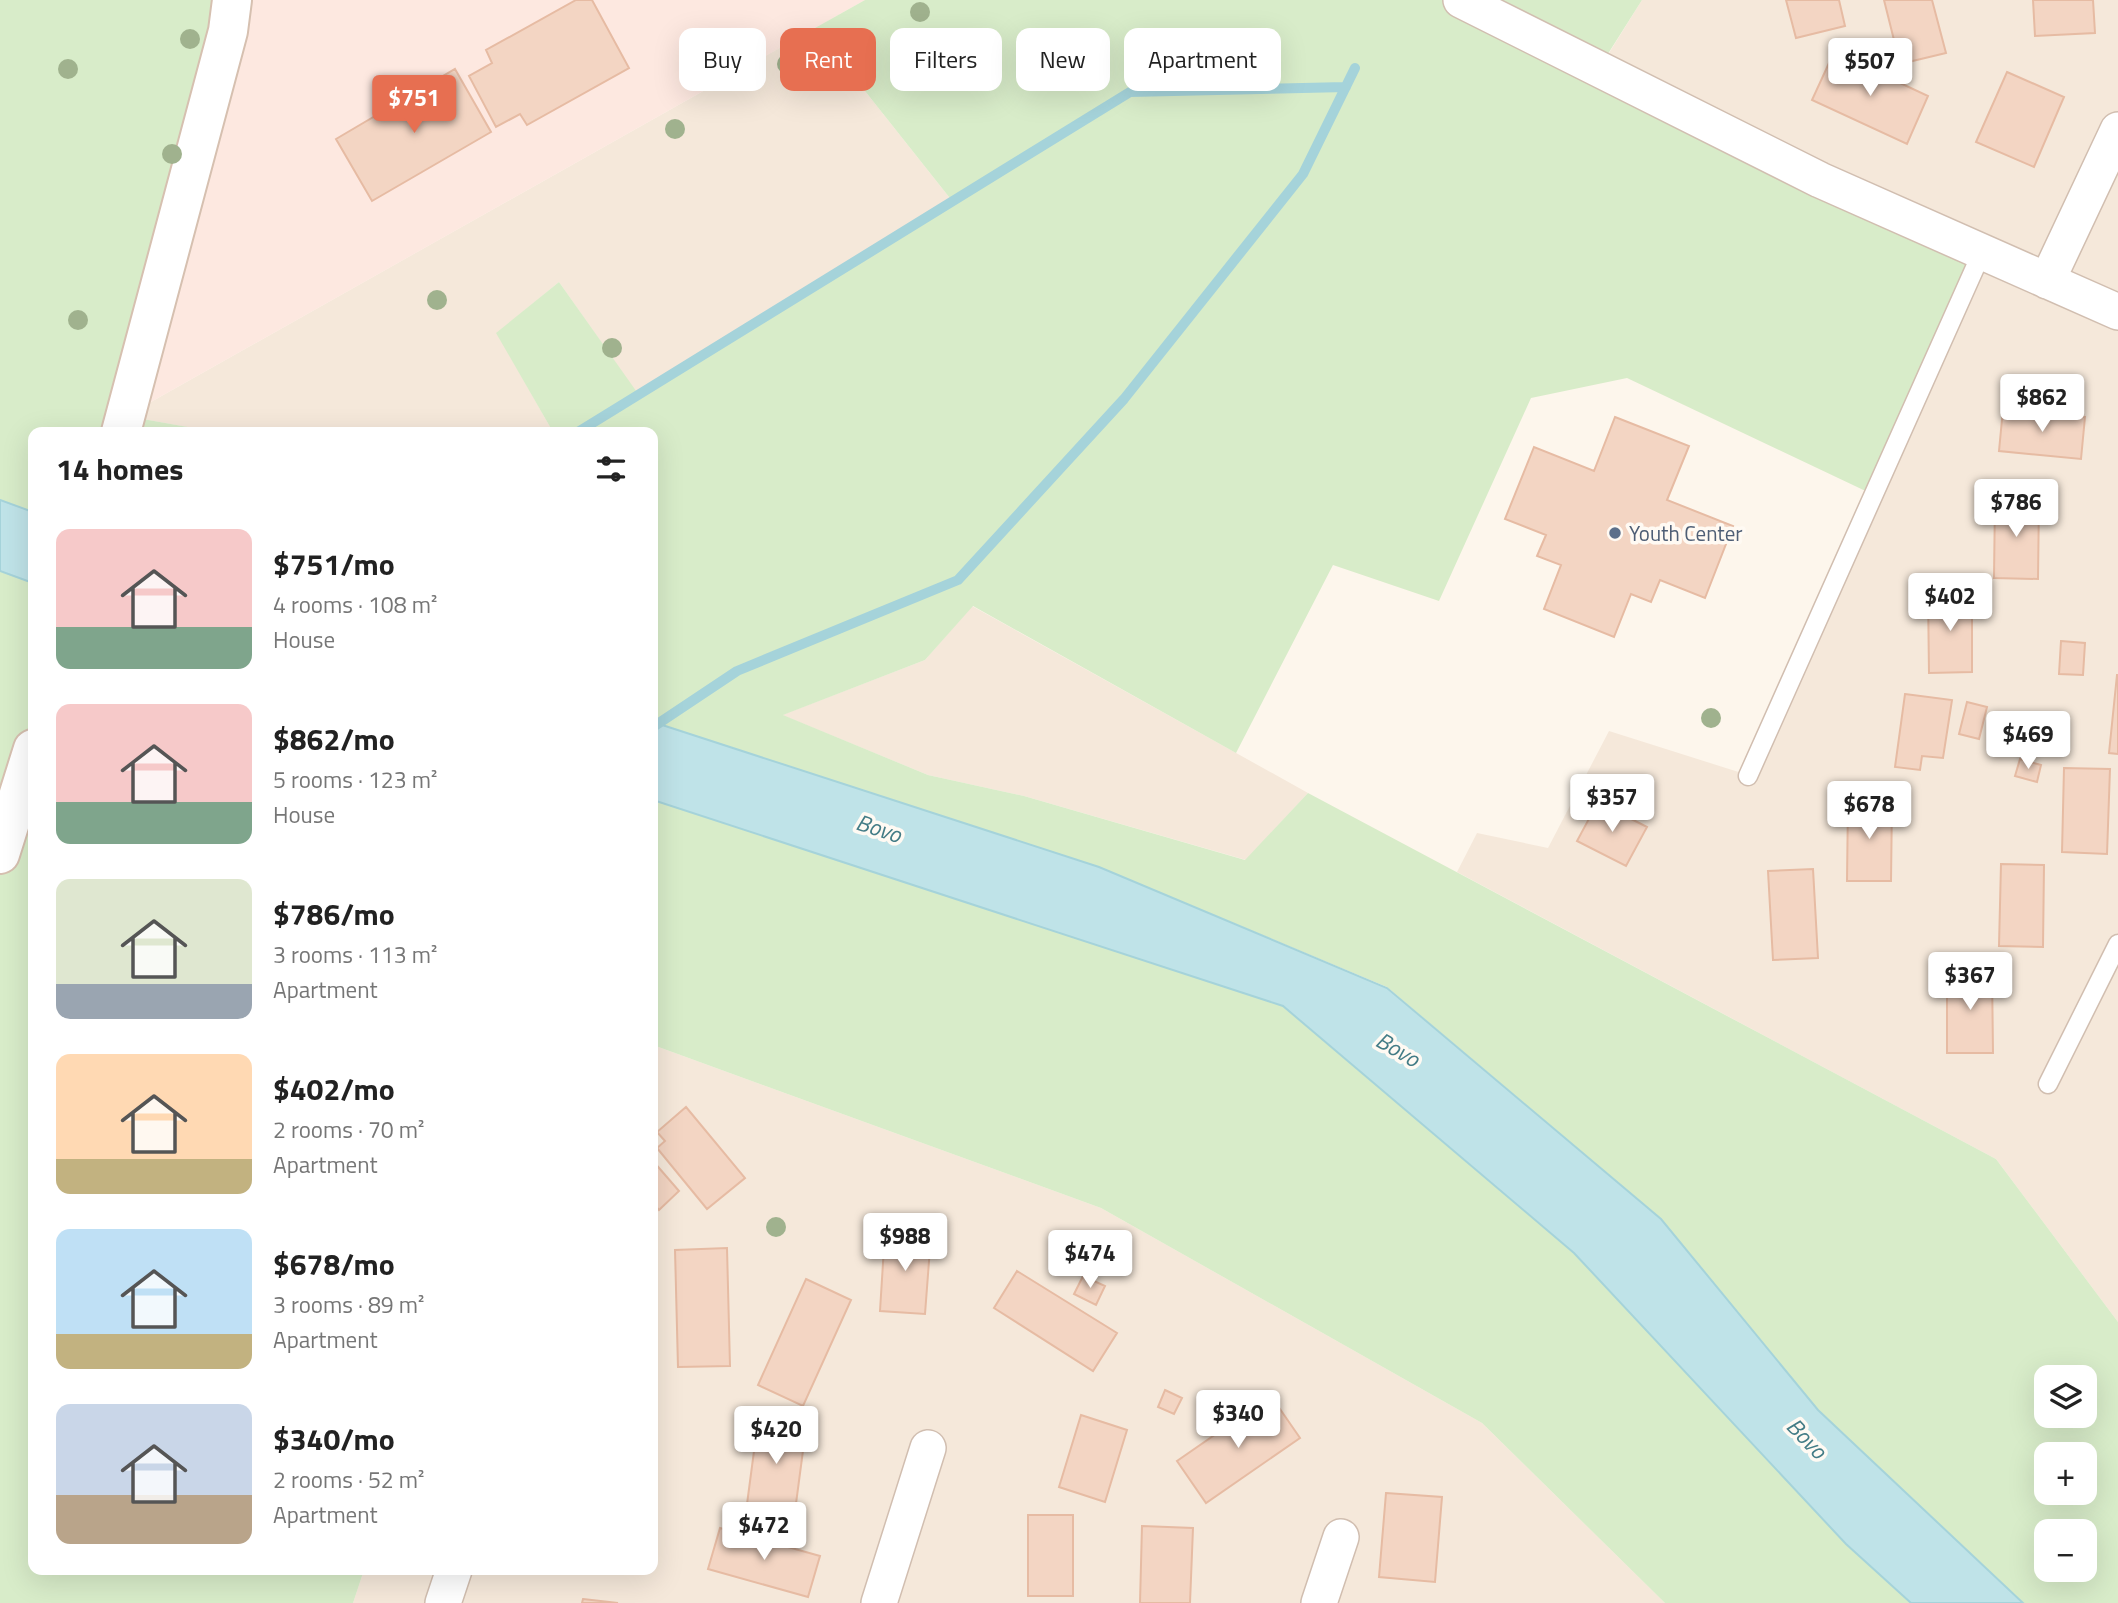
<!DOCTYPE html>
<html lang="en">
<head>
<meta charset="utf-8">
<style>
	:root { --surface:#fff; --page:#f2f2f2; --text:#222; --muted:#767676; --accent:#e76f51 }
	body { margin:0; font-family:"Titillium Web",sans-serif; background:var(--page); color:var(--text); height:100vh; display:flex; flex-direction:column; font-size:26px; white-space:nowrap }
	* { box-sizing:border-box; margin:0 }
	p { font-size:23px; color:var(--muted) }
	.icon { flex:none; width:38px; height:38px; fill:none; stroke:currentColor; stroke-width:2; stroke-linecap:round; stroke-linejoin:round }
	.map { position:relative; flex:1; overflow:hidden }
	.drawer { position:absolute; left:28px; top:427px; width:630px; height:1148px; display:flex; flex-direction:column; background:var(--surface); border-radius:14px; box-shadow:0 7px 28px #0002 }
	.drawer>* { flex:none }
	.hud { position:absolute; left:679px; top:28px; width:665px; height:63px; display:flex; gap:14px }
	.fabs { position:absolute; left:2034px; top:1365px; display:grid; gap:14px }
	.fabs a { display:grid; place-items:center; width:63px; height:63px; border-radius:14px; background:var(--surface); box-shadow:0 7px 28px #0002; font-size:35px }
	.price { position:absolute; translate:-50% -60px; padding:0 16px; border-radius:7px; background:#fff; color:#222; font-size:23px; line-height:46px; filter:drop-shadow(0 2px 4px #0008) }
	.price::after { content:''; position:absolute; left:50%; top:42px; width:21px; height:16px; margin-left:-10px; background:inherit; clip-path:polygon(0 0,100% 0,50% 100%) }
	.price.active { background:var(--accent); color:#fff }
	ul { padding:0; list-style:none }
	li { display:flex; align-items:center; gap:21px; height:175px; padding:0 28px }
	li span { display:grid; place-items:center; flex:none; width:196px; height:140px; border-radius:14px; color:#555 }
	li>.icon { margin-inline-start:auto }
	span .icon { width:84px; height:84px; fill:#fffc; stroke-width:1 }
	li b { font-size:30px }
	h2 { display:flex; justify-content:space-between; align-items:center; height:84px; padding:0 28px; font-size:30px }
	.chip { padding:0 24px; border-radius:14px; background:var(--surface); box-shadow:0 7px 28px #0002; font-size:24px; line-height:63px }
	.chip.active { background:var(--accent); color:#fff }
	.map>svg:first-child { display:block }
	.residential { fill:#f5e8da }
	.commercial { fill:#fde8e0 }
	.green { fill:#d8ecc9; fill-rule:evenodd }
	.water { fill:#bfe3e8; stroke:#a5d3da; stroke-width:2 }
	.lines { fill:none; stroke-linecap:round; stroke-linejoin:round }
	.stream { stroke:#a5d3da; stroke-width:10 }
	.building { fill:#f3d5c3; stroke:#e6bba3; stroke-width:2 }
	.lane-casing { stroke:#d1beb0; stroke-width:21 }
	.street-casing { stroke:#d1beb0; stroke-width:38 }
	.secondary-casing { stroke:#d6c0b0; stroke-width:42 }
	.lane { stroke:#fff; stroke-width:18 }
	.street { stroke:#fff; stroke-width:35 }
	.secondary { stroke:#fff; stroke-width:38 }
	.tree { fill:#a0b28e }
	.service-dot { fill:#5c6f8a; stroke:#fffaf3; stroke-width:2.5 }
	.labels { text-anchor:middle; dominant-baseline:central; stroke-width:7; stroke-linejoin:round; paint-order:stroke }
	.service-label { font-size:21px; fill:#4e5e75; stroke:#fffaf3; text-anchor:start }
	.water-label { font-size:23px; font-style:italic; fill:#437c86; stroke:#fffaf3 }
</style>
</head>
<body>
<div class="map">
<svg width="2118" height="1603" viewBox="0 0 2118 1603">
	<rect width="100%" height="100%" fill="#fdf6ec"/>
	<path class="residential" d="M1642,0H2118V1322L1996,1159L1457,872L1477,833L1548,848L1609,731L1748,775L1874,495L1599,69Z
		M815,28L953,202L638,395L559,282L497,333L553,432H198V429L126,416Z
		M972,606L1308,793L1246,860L1024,796L928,775L782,715L925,660Z
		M653,1045L1101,1208L1482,1423L1665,1603H353L364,1570H653Z"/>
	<path class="commercial" d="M232,0H865L126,416Z"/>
	<path class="green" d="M0,0H232L126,416L199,429L198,432H33V512L0,500Z
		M865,0H1642L1599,68L1982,252L1874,495L1627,378L1531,398L1439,601L1333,565L1236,753L973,606L925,660L783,715L928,775L1024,796L1245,860L1308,793L1996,1159L2118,1322V1603H2023L1818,1410L1661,1219L1387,987L1099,867L653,722V432H553L496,333L559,282L639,395L953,202L815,28ZM2046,1377H2084V1416H2046ZM2046,1454H2084V1493H2046ZM2046,1531H2084V1570H2046Z
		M0,571L33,583V1570H364L353,1603H0Z
		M653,800L1283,1006L1574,1253L1846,1544L1911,1603H1665L1482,1423L1101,1208L653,1045Z"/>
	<path class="water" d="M0,500L33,512V583L0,571Z
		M653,722L1099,867L1387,988L1661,1219L1818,1410L2023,1603H1911L1846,1544L1574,1253L1283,1006L653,800Z"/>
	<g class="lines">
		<path class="stream" d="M578,432L1130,92L1346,87
			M653,727L737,671L958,580L1124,399L1303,174L1355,68"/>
	</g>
	<path class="building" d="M576,0H592L629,68L527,125L520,114L496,127L469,76L492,63L486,50Z
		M1786,0H1839L1845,26L1796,38Z
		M1884,0H1932L1946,53L1900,64Z
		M2033,0H2093L2095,33L2035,36Z
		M1834,52L1928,96L1907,144L1812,100Z
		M455,69L491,132L372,201L336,139Z
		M2007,72L2064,97L2034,167L1976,142Z
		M2003,409L2085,417L2081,459L1999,451Z
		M1615,417L1689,446L1667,500L1733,526L1705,598L1660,580L1651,602L1631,594L1614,637L1544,609L1561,565L1537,556L1546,535L1505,519L1534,447L1594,471Z
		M1995,499L2039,500L2038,579L1994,578Z
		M1928,593H1972V672L1929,673Z
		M2061,641L2085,643L2083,675L2059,674Z
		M2117,675H2118V754L2109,753Z
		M1905,694L1952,700L1943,758L1922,756L1920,770L1895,767Z
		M1967,702L1987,707L1979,739L1959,734Z
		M2020,759L2041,765L2037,782L2015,776Z
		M2064,768L2110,769L2107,854L2062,852Z
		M1848,801L1892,802L1891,881H1847Z
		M1598,802L1647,827L1626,866L1577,841Z
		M2001,864L2044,865L2043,947L1999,946Z
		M1813,869L1818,958L1773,960L1768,871Z
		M1947,971H1992L1993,1053H1947Z
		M686,1107L745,1178L707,1209L657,1148L665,1141L657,1132Z
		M653,1161L679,1191L659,1210L653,1203Z
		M885,1231L931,1235L925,1314L880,1311Z
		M727,1248L730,1366L678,1367L675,1250Z
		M1017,1271L1117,1333L1093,1371L994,1308Z
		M1083,1276L1105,1286L1096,1305L1074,1294Z
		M806,1279L851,1300L803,1406L758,1385Z
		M1165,1390L1182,1398L1174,1414L1158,1407Z
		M1271,1396L1300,1438L1206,1503L1177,1461Z
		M1081,1415L1127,1430L1105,1502L1059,1487Z
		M758,1421L806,1428L795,1511L747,1504Z
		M1386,1493L1442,1497L1435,1582L1379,1577Z
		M775,1510L801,1515L797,1534L772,1529Z
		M1028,1515H1073V1596H1028Z
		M1142,1526L1193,1528L1190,1603H1140Z
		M720,1528L820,1556L808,1597L708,1569Z
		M583,1599L618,1603H582Z"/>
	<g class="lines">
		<g class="lane-casing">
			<path id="lane" d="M1748,776L1982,252
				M2048,1084L2118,944"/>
		</g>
		<g class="street-casing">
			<path id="street" d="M1461,0L1820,180L2118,312
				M2047,281L2118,130
				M443,1603L454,1570
				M879,1603L928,1448
				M1319,1603L1341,1537"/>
		</g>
		<g class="secondary-casing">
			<path id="secondary" d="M121,432L228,31L232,0
				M0,854L33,749"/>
		</g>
		<use href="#lane" class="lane"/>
		<use href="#street" class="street"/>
		<use href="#secondary" class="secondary"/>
	</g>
	<g class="tree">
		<circle cx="920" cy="12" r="10"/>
		<circle cx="190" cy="39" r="10"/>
		<circle cx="787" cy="64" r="10"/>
		<circle cx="68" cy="69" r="10"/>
		<circle cx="675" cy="129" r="10"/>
		<circle cx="172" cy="154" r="10"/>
		<circle cx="437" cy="300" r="10"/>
		<circle cx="78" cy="320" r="10"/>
		<circle cx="612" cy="348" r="10"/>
		<circle cx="1711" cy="718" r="10"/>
		<circle cx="776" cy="1227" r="10"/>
	</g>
	<circle class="service-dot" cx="1615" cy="533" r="7"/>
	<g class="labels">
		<g class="service-label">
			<text x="1629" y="533">Youth Center</text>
		</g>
		<g class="water-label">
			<text transform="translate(879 828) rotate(18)">Bovo</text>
			<text transform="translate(1398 1049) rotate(30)">Bovo</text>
			<text transform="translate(1807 1438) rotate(46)">Bovo</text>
		</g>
	</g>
</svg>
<div class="fabs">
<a><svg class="icon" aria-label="layers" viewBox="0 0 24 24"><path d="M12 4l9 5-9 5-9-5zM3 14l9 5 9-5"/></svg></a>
<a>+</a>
<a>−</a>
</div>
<b class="price" style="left:1870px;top:98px">$507</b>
<b class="price active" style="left:414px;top:135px">$751</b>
<b class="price" style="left:2042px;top:434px">$862</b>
<b class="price" style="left:2016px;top:539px">$786</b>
<b class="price" style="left:1950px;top:633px">$402</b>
<b class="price" style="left:2028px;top:771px">$469</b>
<b class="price" style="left:1612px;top:834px">$357</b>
<b class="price" style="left:1869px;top:841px">$678</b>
<b class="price" style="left:1970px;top:1012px">$367</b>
<b class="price" style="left:905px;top:1273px">$988</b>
<b class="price" style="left:1090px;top:1290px">$474</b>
<b class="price" style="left:1238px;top:1450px">$340</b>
<b class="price" style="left:776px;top:1466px">$420</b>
<b class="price" style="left:764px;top:1562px">$472</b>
<div class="hud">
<a class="chip">Buy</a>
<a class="chip active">Rent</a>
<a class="chip">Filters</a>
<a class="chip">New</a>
<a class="chip">Apartment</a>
</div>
<section class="drawer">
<h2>14 homes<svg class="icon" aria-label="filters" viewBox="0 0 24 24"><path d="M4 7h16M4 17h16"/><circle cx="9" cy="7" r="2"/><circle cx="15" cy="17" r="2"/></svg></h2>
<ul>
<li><span style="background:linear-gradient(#f6c9c9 70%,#7fa58c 0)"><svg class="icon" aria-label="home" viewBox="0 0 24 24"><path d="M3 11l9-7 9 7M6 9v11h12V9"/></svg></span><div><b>$751/mo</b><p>4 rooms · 108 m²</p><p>House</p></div></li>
<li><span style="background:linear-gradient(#f6c9c9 70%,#7fa58c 0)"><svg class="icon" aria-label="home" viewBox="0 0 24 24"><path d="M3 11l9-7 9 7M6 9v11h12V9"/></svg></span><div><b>$862/mo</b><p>5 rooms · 123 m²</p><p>House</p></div></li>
<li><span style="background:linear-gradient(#dfe7d0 75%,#9aa5b1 0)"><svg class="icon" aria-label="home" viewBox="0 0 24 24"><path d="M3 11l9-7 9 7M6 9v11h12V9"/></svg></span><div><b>$786/mo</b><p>3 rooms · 113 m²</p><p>Apartment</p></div></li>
<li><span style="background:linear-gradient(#ffd9b3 75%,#c2b280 0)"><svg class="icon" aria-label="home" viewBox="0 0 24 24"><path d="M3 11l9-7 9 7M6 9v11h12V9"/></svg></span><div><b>$402/mo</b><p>2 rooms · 70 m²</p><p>Apartment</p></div></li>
<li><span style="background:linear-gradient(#bfe0f5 75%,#c2b280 0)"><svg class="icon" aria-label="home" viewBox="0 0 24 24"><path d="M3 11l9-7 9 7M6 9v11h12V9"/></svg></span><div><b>$678/mo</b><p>3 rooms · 89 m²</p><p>Apartment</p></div></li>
<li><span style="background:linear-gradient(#c9d6e8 65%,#b9a48a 0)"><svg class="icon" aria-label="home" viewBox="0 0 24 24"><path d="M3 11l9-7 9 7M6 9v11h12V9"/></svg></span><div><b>$340/mo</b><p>2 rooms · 52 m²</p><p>Apartment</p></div></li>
</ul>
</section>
</div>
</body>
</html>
